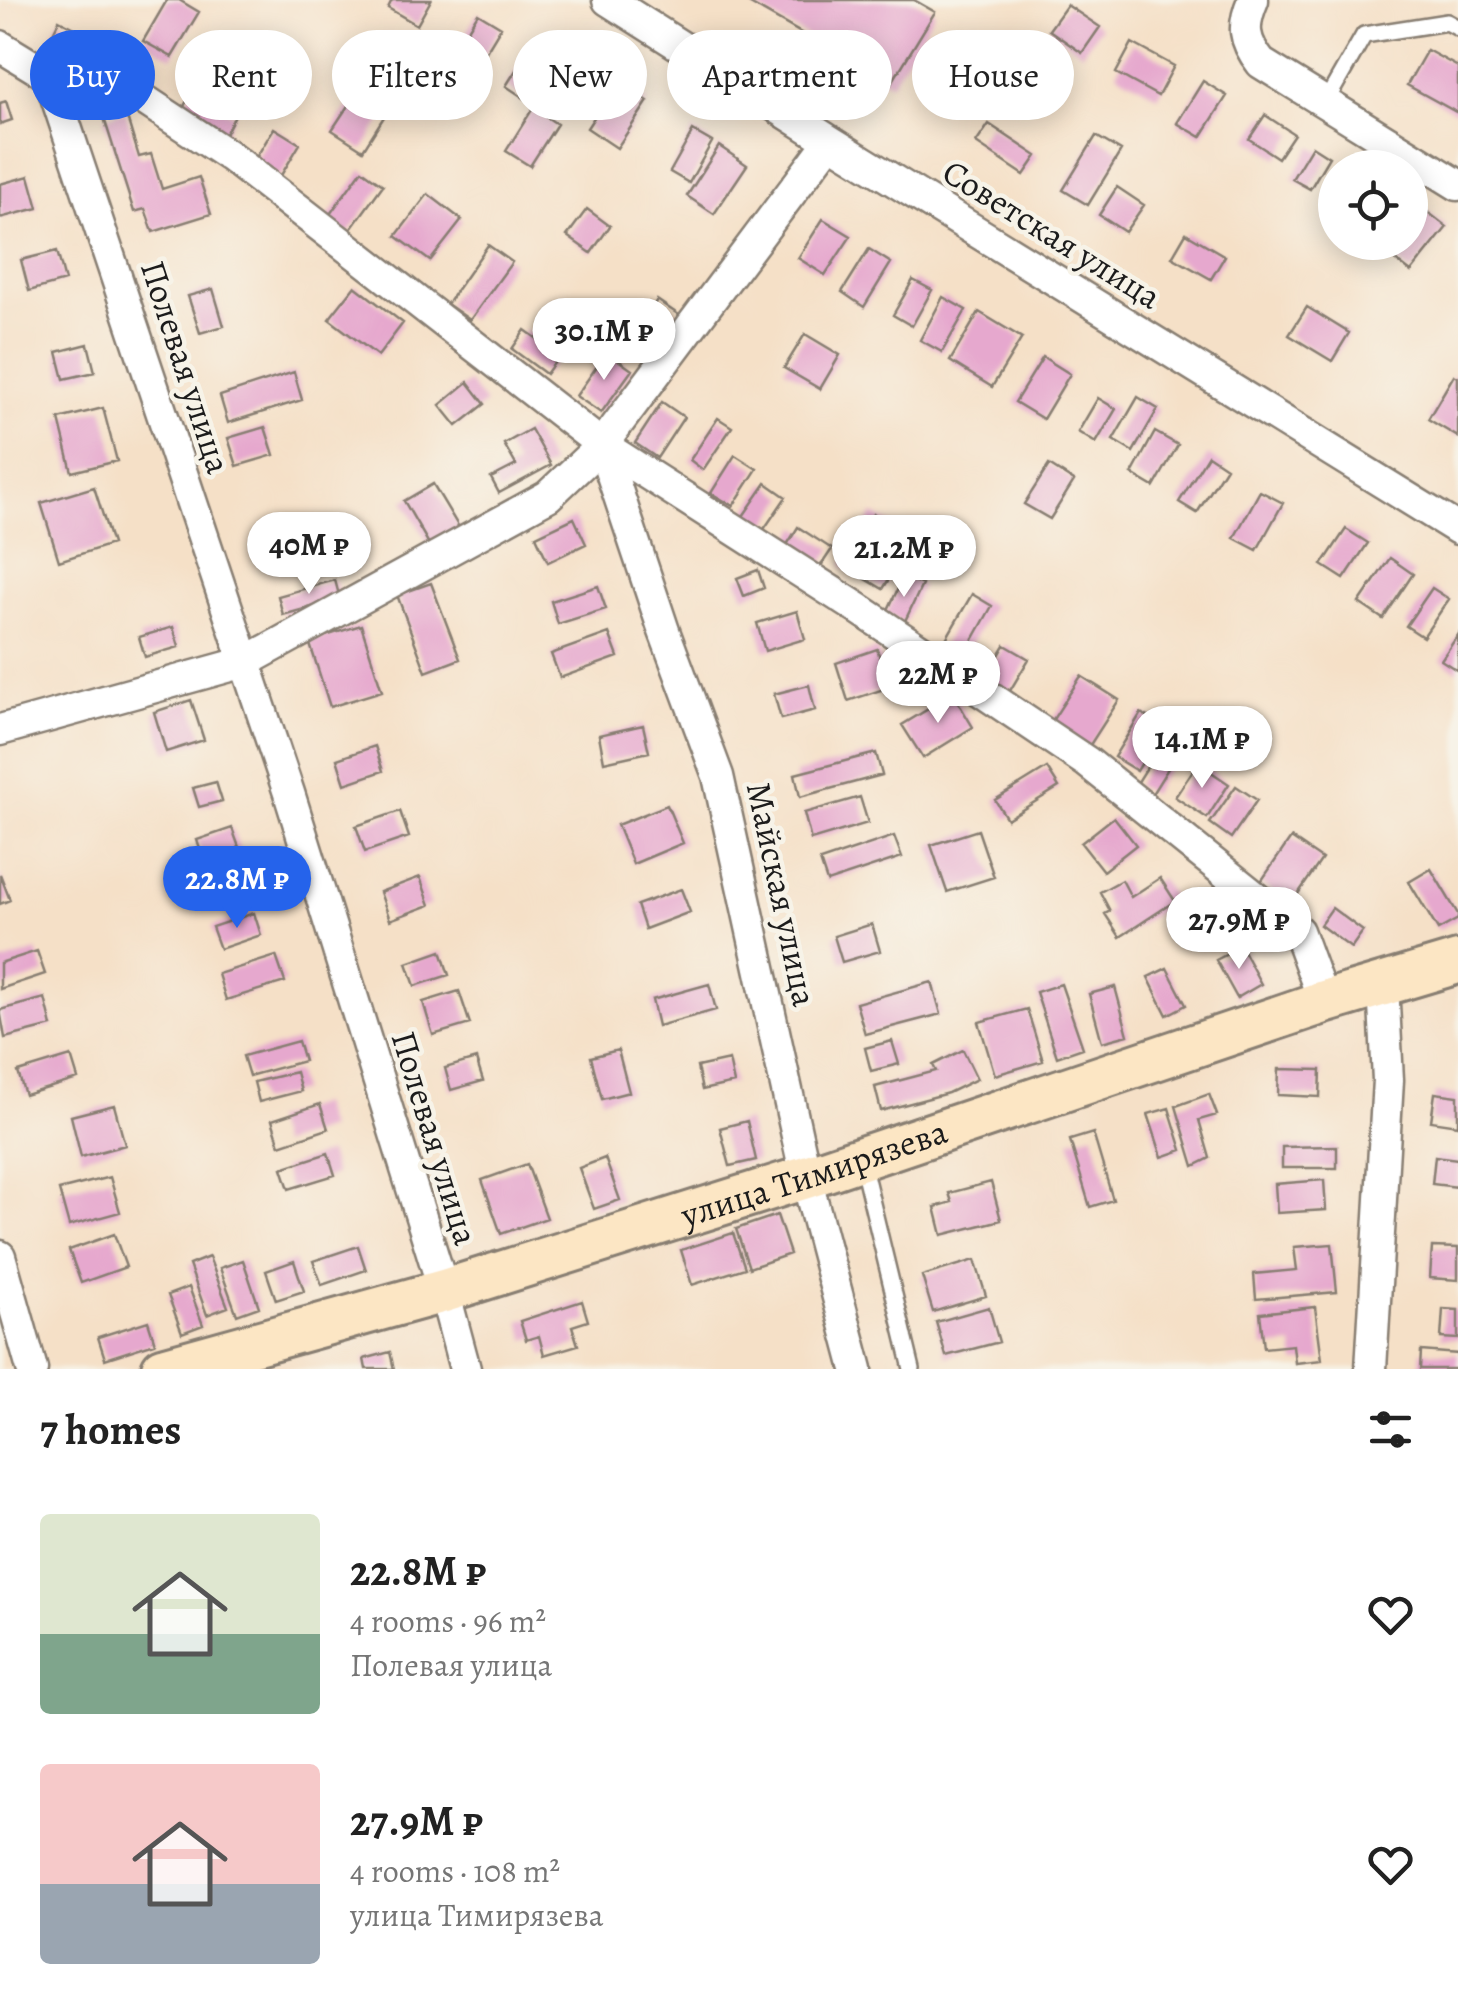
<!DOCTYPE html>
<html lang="en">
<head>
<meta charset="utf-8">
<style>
	:root { --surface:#fff; --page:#f2f2f2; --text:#222; --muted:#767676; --accent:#2563eb }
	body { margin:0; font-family:Alegreya,serif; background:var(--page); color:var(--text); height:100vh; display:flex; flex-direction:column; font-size:38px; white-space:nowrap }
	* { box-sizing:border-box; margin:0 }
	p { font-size:32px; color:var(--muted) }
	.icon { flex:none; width:55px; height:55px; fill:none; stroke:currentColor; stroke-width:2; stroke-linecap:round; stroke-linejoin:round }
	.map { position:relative; height:1369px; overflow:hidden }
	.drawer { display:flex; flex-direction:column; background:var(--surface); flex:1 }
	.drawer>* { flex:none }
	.top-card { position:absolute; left:30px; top:30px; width:1400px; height:90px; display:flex; gap:20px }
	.buttons { position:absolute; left:1318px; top:150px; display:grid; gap:20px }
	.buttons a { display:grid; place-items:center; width:110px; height:110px; border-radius:50%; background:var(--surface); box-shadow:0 5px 25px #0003; font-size:50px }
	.price { position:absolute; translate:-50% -85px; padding:0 22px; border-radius:35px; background:#fff; color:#222; font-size:32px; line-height:65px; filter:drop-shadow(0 2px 5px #0008) }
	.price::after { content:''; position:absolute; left:50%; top:60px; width:30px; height:22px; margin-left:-15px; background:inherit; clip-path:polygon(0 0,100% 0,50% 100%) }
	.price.current { background:var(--accent); color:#fff }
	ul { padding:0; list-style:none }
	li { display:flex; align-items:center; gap:30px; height:250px; padding:0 40px }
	li span { display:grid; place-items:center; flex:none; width:280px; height:200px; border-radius:10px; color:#555 }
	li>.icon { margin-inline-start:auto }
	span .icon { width:120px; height:120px; fill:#fffc; stroke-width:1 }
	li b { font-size:42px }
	h2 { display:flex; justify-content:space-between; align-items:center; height:120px; padding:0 40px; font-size:42px }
	.chip { padding:0 35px; border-radius:45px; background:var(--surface); box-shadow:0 5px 25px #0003; font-size:35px; line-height:90px }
	.chip.current { background:var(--accent); color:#fff }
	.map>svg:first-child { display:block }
	.building { fill:#e6a8ce }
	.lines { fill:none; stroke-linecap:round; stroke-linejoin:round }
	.service-casing { stroke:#887e72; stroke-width:20 }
	.minor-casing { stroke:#887e72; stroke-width:35 }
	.secondary-casing { stroke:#887e72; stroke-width:48 }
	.service { stroke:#fff; stroke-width:15 }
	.minor { stroke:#fff; stroke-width:30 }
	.secondary { stroke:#fce6c4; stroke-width:42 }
	.labels { text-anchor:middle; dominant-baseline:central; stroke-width:9; stroke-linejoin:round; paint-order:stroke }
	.street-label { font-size:35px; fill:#1c1c1c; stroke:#f7f3e8 }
</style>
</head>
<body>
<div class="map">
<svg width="1458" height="1369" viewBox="0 0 1458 1369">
	<rect width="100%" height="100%" fill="#f7f3e8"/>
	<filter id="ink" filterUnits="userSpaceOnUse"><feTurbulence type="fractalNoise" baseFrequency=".01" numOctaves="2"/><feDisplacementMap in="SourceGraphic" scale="20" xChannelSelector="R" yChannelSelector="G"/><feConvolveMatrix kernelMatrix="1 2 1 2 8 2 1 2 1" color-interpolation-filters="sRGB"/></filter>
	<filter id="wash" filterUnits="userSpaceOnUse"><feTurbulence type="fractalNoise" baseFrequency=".0048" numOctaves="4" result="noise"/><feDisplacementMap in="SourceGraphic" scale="40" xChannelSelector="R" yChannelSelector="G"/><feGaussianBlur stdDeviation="2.25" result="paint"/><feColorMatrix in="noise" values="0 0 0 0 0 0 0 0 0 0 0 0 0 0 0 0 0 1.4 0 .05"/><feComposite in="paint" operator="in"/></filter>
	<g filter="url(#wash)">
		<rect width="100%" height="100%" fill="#f5e0c7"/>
		<g id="blocks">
			<path class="building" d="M167,0H179L199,12L172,57L143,41Z
				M392,0H431L417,25L388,8Z
				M743,0H914L935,12L891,84Z
				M1067,5L1100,27L1082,53L1049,30Z
				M478,13L501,27L478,65L455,50Z
				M59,20L101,41L88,65L47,45Z
				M535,40L559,55L530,102L506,86Z
				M1132,43L1174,66L1158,96L1116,73Z
				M1427,50L1458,67V108L1456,112L1407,85Z
				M618,81L648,101L617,148L587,128Z
				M1203,81L1227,96L1201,137L1177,123Z
				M357,92L387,112L363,150L332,130Z
				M191,93L235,115L222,140L178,118Z
				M6,101L12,120L0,124V103Z
				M533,108L557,124L530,166L506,151Z
				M125,111L139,157L151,154L162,189L199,177L211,214L153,232L145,209L134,212L104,118Z
				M1265,115L1294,134L1278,158L1249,139Z
				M989,124L1037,156L1024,175L976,143Z
				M274,128L300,144L280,177L254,161Z
				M693,131L712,142L689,183L670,172Z
				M1096,136L1121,151L1088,205L1063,190Z
				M719,146L747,165L714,214L687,196Z
				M1312,146L1329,157L1310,189L1292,179Z
				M362,170L383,185L346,236L325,221Z
				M29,176L38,208L0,218V184Z
				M1117,187L1144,205L1125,232L1099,215Z
				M428,194L462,220L430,261L396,236Z
				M587,209L610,226L591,253L567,236Z
				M1425,210L1447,227L1411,272L1389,255L1399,242H1410V228Z
				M823,219L851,236L825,275L798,258Z
				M1186,233L1225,256L1211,279L1172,257Z
				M488,245L512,262L470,320L447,304Z
				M869,249L891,263L864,307L842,292Z
				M57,251L65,281L29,291L21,260Z
				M913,280L932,290L912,326L893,315Z
				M355,286L403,323L378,356L329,319Z
				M213,289L224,326L200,333L188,296Z
				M943,297L966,310L942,352L920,340Z
				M657,300L682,317L657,353L632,335Z
				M1307,307L1349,333L1332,361L1289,335Z
				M979,312L1022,338L992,387L950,361Z
				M525,330L560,355L546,374L512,349Z
				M805,334L840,355L820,389L784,368Z
				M88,344L95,372L64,379L57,352Z
				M607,352L632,370L601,413L576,396Z
				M1043,357L1070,374L1043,419L1015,402Z
				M294,372L302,400L228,423L220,396Z
				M1454,375L1458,377V437L1428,419Z
				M468,382L485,404L457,426L440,405Z
				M1138,397L1158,409L1133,452L1113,440Z
				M1098,398L1116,409L1096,443L1078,432Z
				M662,402L684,417L657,458L635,443Z
				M103,408L117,461L72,472L59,419Z
				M718,418L732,427L703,470L690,460Z
				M265,427L274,455L237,466L228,438Z
				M531,429L551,465L499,493L491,478L516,465L504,444Z
				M1155,432L1178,445L1154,487L1132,474Z
				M735,455L757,469L733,506L711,493Z
				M1208,455L1226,467L1197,513L1179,502Z
				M1049,465L1074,481L1050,519L1024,504Z
				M766,483L786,497L760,535L739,522Z
				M433,484L460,529L430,546L404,501Z
				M94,487L112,544L59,561L41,503Z
				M1260,491L1283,503L1257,550L1234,538Z
				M873,514L914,537L883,589L842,565Z
				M574,518L586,544L548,562L536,536Z
				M295,526L302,551L266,561L259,537Z
				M798,527L832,549L818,570L785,548Z
				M1346,529L1368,543L1344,579L1322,565Z
				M1390,558L1413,574L1383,619L1359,603Z
				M758,570L764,588L744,596L737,578Z
				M904,576L922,585L904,623L886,614Z
				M335,580L340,599L283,615L278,596Z
				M431,583L460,659L426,672L397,595Z
				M598,586L606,609L558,624L551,601Z
				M1432,588L1449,599L1423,637L1406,626Z
				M972,594L992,606L960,663L939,651Z
				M797,611L805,639L765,651L757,623Z
				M361,625L382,691L330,707L309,641Z
				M173,627L179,647L145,657L139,637Z
				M609,633L618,657L560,678L551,654Z
				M1458,635V671L1441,660Z
				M1005,645L1029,659L1008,694L984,680Z
				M877,649L890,687L848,701L836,663Z
				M1081,676L1119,700L1088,748L1050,724Z
				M809,685L815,710L781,719L774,694Z
				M953,694L973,727L923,758L902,725Z
				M191,700L204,740L166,752L154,712Z
				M1141,713L1164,727L1137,771L1114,757Z
				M643,725L649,752L604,762L599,735Z
				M1166,737L1182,746L1152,794L1136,785Z
				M375,746L383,771L345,784L337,759Z
				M876,753L882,775L800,797L795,774Z
				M1198,763L1229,784L1207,818L1175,797Z
				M1047,768L1059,787L1007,819L995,800Z
				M216,782L222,801L199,807L193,788Z
				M1236,786L1257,800L1231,838L1210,823Z
				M860,797L868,823L811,840L804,813Z
				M667,805L683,843L633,864L617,825Z
				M400,811L409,837L365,852L356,826Z
				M1114,817L1136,845L1103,871L1081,843Z
				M232,828L240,850L204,862L197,840Z
				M978,830L994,877L947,892L931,845Z
				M894,836L902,857L827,882L820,861Z
				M1291,838L1322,859L1291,904L1260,883Z
				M1431,869L1458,914V919L1438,930L1409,882Z
				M0,874L10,900L0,904Z
				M420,877L430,905L390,920L380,892Z
				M1160,878L1175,901L1120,937L1105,914L1110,911L1100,892L1122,880L1131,897Z
				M681,889L690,912L645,929L637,905Z
				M1332,908L1363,931L1351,948L1320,925Z
				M254,913L261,935L220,949L212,927Z
				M872,924L880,951L842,962L834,936Z
				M1241,947L1261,984L1237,998L1216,960Z
				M37,951L45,974L0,989V963Z
				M441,951L449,975L415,986L407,963Z
				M276,956L285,982L226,1000L218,974Z
				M1167,968L1186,1005L1167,1015L1148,977Z
				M932,982L941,1014L865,1034L856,1003Z
				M709,984L716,1010L658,1026L652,1000Z
				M1061,984L1083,1048L1057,1057L1036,992Z
				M1115,987L1128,1035L1102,1042L1089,994Z
				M459,991L470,1024L433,1035L423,1002Z
				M45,998L52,1026L5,1038L0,1010Z
				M1027,1009L1043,1061L995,1075L979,1022Z
				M298,1041L304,1061L249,1076L243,1056Z
				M892,1041L899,1064L871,1071L865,1048Z
				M618,1050L629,1092L602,1099L591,1057Z
				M963,1050L977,1079L948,1093L881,1111L875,1087L936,1071L933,1065Z
				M71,1056L78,1079L25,1095L18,1072Z
				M476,1059L483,1081L451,1090L445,1068Z
				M729,1060L734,1083L702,1090L697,1067Z
				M1279,1069L1321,1070L1320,1097L1278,1095Z
				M296,1072L301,1091L259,1102L254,1082Z
				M1435,1093L1458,1096V1125L1431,1121Z
				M1209,1094L1217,1115L1199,1120L1210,1158L1194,1166L1176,1106Z
				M320,1104L328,1129L280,1145L272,1120Z
				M114,1105L125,1145L81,1157L71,1116Z
				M1169,1108L1182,1150L1162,1157L1148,1114Z
				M747,1121L756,1160L730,1166L720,1128Z
				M1093,1133L1113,1200L1090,1207L1070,1140Z
				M1337,1146V1168H1282V1147Z
				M328,1153L335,1175L289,1189L282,1168Z
				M1435,1156L1458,1159V1187L1432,1184Z
				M605,1158L620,1200L594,1209L579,1168Z
				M527,1164L547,1218L501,1234L482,1180Z
				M110,1177L120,1212L69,1226L59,1190Z
				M1324,1180L1326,1210L1277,1213L1275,1184Z
				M991,1182L1001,1220L942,1235L935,1207L952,1202L949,1193Z
				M777,1215L790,1254L749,1268L736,1229Z
				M733,1233L745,1268L692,1285L681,1250Z
				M114,1234L126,1267L81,1283L69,1250Z
				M1332,1244L1337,1292L1256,1299L1254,1274L1297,1270L1294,1247Z
				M358,1246L366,1270L322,1285L313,1261Z
				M1432,1247L1458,1248V1280L1430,1278Z
				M209,1257L228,1307L207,1315L189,1265Z
				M243,1260L259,1307L237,1315L220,1268Z
				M975,1260L986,1296L933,1312L922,1276Z
				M294,1261L304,1291L276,1300L266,1271Z
				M189,1287L203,1325L182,1333L168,1295Z
				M582,1301L588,1321L572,1326L578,1345L544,1355L539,1336L526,1340L520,1321Z
				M989,1307L999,1342L946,1356L936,1322Z
				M1315,1307L1322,1360L1295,1363L1293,1345L1264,1348L1260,1313Z
				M1443,1309L1458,1310V1339L1441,1338Z
				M148,1321L155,1343L105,1359L98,1337Z
				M1421,1351L1458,1354V1369H1420Z
				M390,1352L394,1369H366L364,1359Z"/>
		</g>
	</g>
	<g filter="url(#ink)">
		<use href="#blocks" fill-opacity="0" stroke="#887e72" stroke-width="2.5"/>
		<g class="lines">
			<g class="service-casing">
				<path id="service" d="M1325,103L1364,35L1447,22L1458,28
					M862,1162L912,1369"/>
			</g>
			<g class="minor-casing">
				<path id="minor" d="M608,0L830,141L1458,529
					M1253,0C1242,26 1243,40 1261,63L1458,185
					M0,46L49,76L131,91L231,157L602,445L859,609L1087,762L1298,931L1324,1002
					M49,76L289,793L444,1291L465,1369
					M602,445L664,631L718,776L806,1177L857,1369
					M0,730L245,662L548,496L602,445L830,141
					M0,1256L32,1369
					M1371,1369L1388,1080L1383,985"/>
			</g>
			<g class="secondary-casing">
				<g id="secondary">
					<path id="s1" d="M163,1369L444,1291L806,1177L1324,1002L1458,962"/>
				</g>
			</g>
			<use href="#service" class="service"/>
			<use href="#minor" class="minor"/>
			<use href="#secondary" class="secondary"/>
		</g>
	</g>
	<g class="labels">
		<g class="street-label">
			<text transform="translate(1052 234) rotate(32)">Советская улица</text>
			<text transform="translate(186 367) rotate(72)">Полевая улица</text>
			<text transform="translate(782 894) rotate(78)">Майская улица</text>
			<text transform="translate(435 1138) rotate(73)">Полевая улица</text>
			<text stroke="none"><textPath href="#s1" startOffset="680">улица Тимирязева</textPath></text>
		</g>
	</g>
</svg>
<div class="buttons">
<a><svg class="icon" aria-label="locate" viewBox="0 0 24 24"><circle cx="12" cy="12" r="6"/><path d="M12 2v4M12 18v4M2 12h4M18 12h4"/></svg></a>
</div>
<b class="price" style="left:604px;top:383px">30.1M ₽</b>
<b class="price" style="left:309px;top:597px">40M ₽</b>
<b class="price" style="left:904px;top:600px">21.2M ₽</b>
<b class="price" style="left:938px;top:726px">22M ₽</b>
<b class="price" style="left:1202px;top:791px">14.1M ₽</b>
<b class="price current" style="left:237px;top:931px">22.8M ₽</b>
<b class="price" style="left:1239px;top:972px">27.9M ₽</b>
<div class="top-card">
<a class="chip current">Buy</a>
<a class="chip">Rent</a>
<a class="chip">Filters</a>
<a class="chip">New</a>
<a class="chip">Apartment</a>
<a class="chip">House</a>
</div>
</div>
<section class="drawer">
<h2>7 homes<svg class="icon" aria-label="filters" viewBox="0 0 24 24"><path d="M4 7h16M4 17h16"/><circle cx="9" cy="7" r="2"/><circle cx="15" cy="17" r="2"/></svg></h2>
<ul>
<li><span style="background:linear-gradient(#dfe7d0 60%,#7fa58c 0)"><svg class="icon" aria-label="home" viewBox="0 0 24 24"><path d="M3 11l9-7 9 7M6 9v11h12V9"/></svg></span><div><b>22.8M ₽</b><p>4 rooms · 96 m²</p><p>Полевая улица</p></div><svg class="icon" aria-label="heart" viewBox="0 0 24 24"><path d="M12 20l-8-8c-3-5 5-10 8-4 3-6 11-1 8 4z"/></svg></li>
<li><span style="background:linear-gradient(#f6c9c9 60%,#9aa5b1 0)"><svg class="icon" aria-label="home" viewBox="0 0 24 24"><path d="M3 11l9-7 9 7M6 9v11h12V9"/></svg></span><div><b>27.9M ₽</b><p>4 rooms · 108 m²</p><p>улица Тимирязева</p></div><svg class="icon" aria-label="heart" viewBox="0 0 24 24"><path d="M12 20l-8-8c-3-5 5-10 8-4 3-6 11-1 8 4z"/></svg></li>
</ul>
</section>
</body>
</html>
